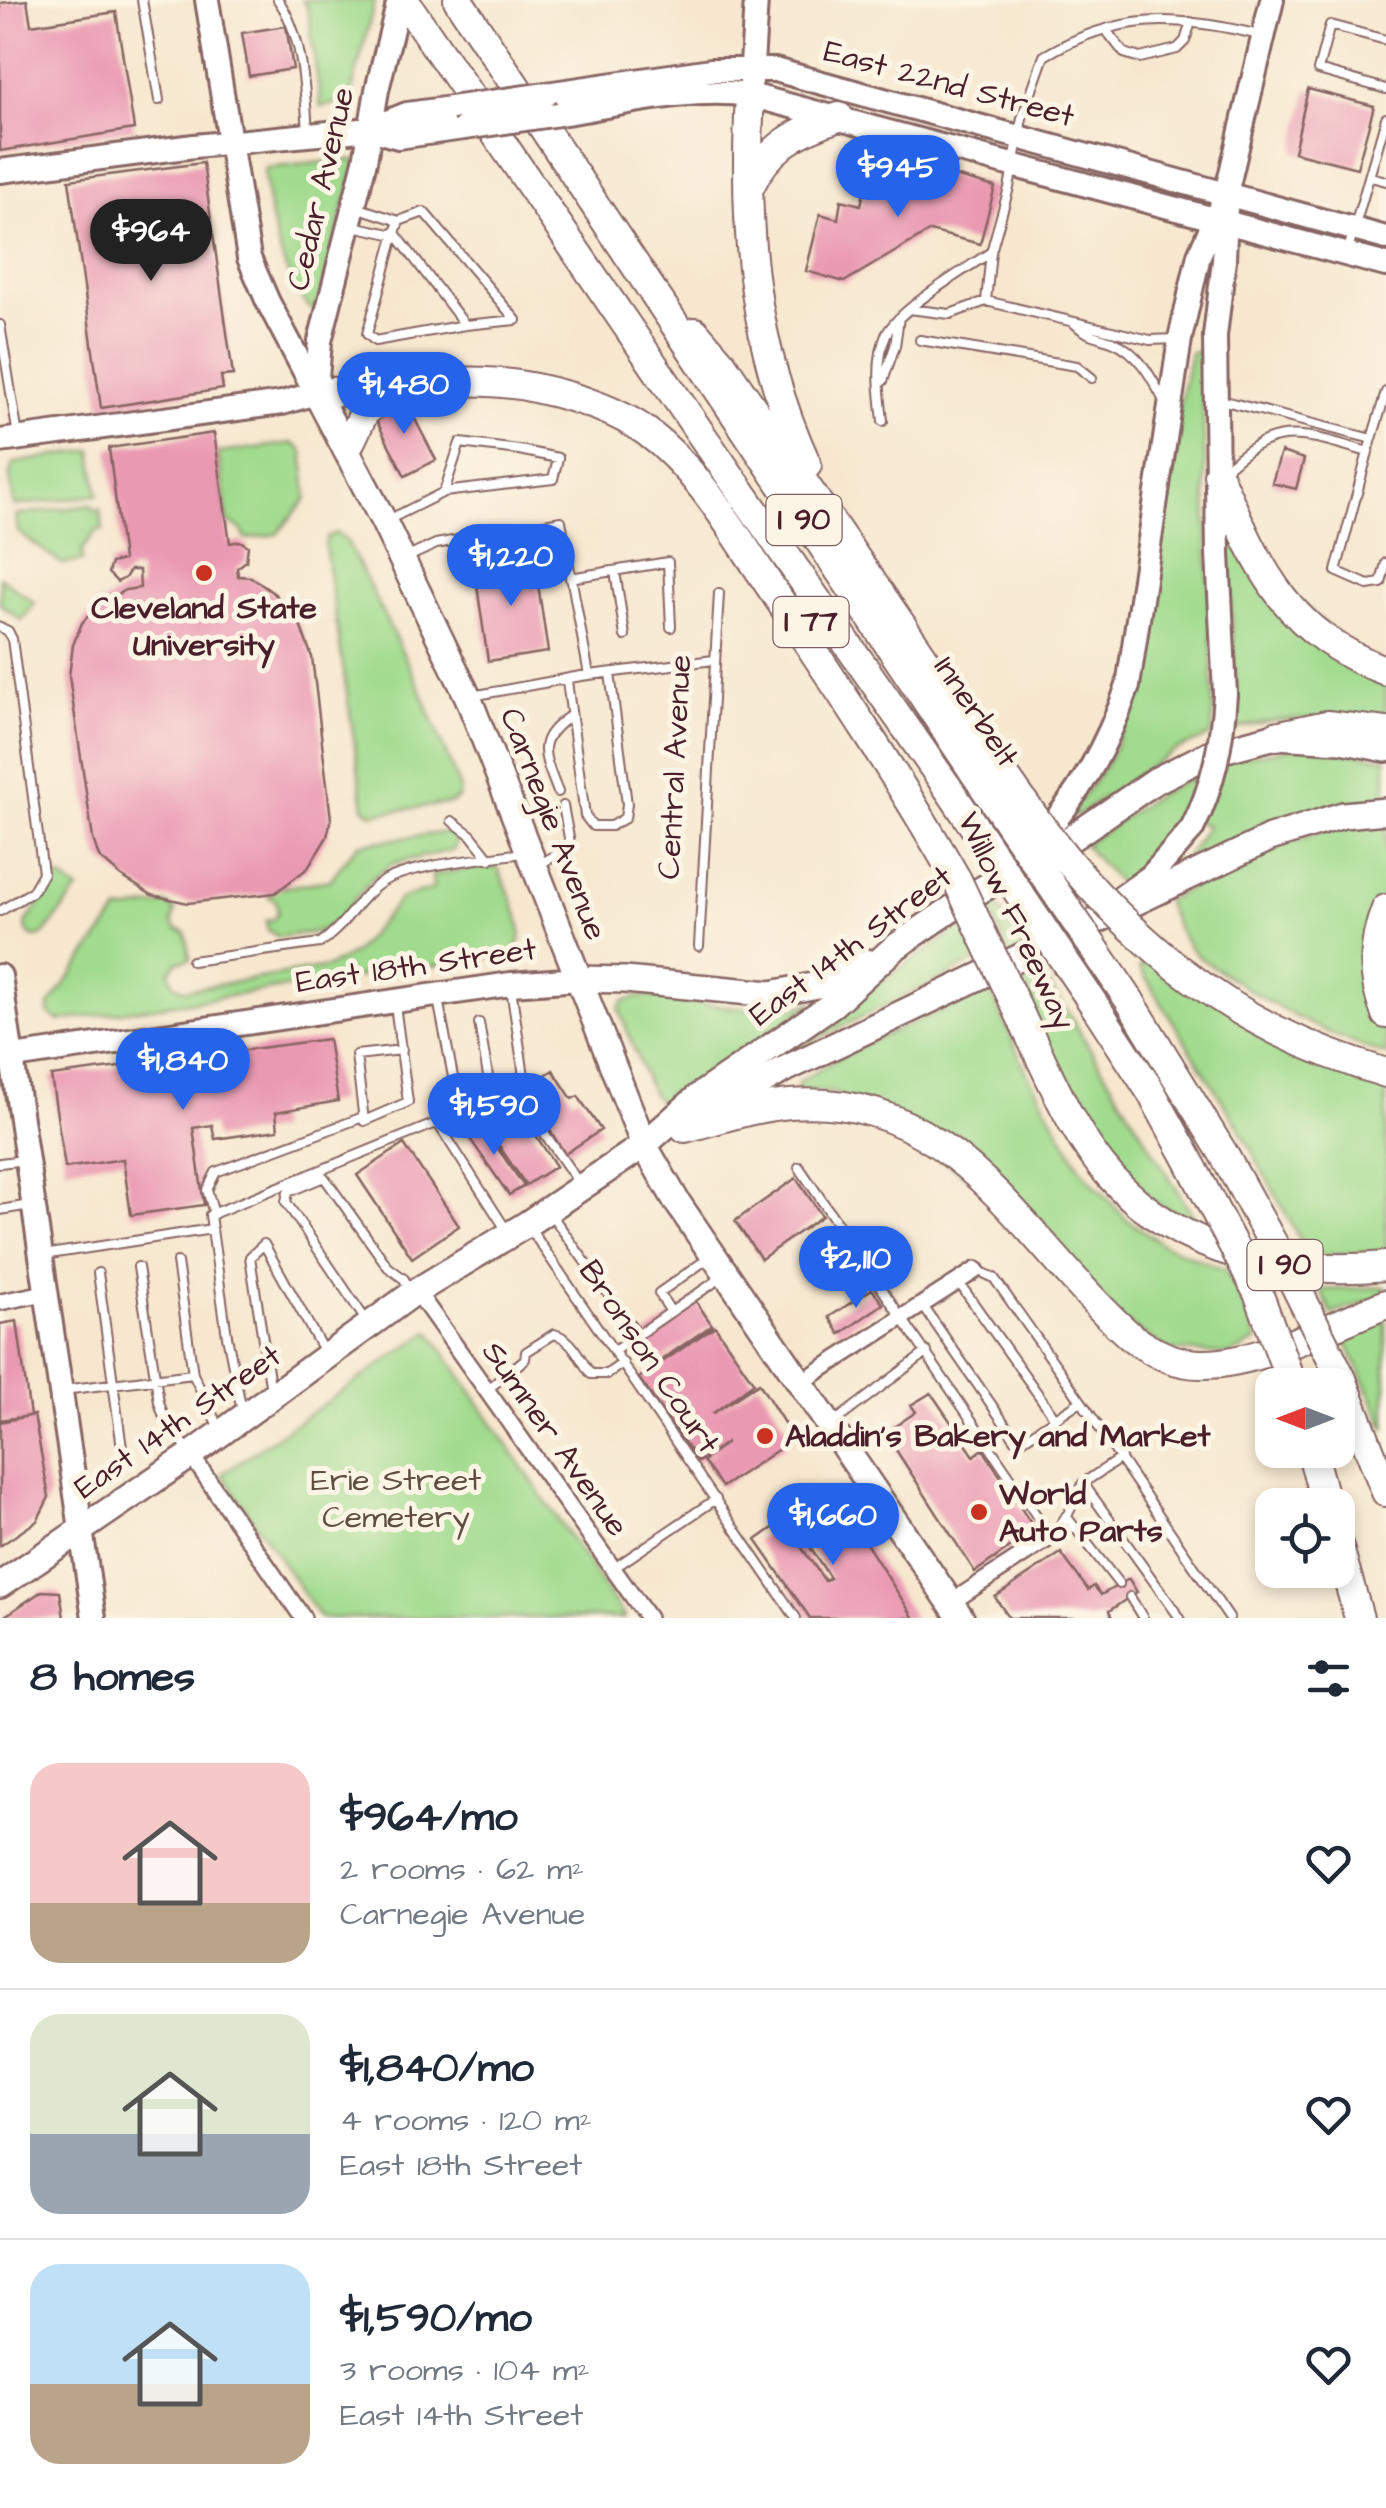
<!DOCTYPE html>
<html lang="en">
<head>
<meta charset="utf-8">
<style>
	:root { --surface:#fff; --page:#f6f6f7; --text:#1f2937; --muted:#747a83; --line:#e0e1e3; --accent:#2563eb }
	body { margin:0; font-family:"Architects Daughter",sans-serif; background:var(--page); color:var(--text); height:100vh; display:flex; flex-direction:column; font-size:38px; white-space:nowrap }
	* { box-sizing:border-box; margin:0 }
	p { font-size:32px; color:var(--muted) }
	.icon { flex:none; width:55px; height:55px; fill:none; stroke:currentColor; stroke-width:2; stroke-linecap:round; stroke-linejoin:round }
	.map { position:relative; height:1618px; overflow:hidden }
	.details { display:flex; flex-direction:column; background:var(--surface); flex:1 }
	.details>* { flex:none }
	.needle { width:65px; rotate:270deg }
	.tools { position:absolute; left:1255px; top:1368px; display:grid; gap:20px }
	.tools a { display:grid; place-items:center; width:100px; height:100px; border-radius:20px; background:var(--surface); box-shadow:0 5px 15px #0003; font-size:50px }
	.price { position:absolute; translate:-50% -85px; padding:0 22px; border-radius:35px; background:var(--accent); color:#fff; font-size:32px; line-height:65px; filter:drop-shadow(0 2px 5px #0008) }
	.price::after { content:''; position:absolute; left:50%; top:60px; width:30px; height:22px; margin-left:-15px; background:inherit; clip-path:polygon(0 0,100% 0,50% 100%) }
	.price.current { background:#222; color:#fff }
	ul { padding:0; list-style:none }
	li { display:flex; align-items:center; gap:30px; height:250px; padding:0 30px }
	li+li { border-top:2px solid var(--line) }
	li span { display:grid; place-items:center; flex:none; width:280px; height:200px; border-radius:30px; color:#555 }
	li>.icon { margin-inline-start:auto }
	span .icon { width:120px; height:120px; fill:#fffc; stroke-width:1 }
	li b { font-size:42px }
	h2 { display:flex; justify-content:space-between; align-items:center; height:120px; padding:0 30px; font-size:42px }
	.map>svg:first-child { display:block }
	.green { fill:#a1db8e; stroke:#767d5c; stroke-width:2.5 }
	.building { fill:#ea99b2 }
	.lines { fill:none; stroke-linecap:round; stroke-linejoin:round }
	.lane-casing { stroke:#876564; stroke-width:12 }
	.street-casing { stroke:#876564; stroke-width:20 }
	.secondary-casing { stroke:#876564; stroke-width:28 }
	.primary-casing { stroke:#876564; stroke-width:30 }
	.highway-casing { stroke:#876564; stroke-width:32 }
	.lane { stroke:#fff; stroke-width:8 }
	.street { stroke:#fff; stroke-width:15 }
	.secondary { stroke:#fff; stroke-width:22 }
	.primary { stroke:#fff; stroke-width:25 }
	.highway { stroke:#fff; stroke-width:28 }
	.secondary-bridge-casing { stroke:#876564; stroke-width:28; stroke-linecap:butt }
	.highway-bridge-casing { stroke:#876564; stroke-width:32; stroke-linecap:butt }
	.secondary-bridge { stroke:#fff; stroke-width:22 }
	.highway-bridge { stroke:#fff; stroke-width:28 }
	.poi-dot { fill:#c8321e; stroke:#fcf5e5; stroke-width:4 }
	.labels { text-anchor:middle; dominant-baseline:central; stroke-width:10; stroke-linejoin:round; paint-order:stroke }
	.shield { fill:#fcf5e5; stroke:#7f5f63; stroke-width:2.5 }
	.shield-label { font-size:30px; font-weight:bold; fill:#4a1f2b }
	.street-label { font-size:32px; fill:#4a1f2b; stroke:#fcf5e5 }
	.poi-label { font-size:32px; font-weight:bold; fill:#4a1f2b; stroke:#fcf5e5; text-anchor:start }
	.park-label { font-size:32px; fill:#604e44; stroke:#fcf5e5 }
</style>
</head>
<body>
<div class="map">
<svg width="1386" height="1618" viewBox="0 0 1386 1618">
	<rect width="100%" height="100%" fill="#fcf5e5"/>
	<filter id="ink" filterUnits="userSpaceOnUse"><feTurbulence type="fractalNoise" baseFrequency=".01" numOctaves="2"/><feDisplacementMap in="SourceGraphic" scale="20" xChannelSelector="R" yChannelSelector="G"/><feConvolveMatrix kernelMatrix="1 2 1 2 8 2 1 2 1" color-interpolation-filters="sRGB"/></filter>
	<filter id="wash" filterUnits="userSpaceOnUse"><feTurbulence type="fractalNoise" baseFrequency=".0048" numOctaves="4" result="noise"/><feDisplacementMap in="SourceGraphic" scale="40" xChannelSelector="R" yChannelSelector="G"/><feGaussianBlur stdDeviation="2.25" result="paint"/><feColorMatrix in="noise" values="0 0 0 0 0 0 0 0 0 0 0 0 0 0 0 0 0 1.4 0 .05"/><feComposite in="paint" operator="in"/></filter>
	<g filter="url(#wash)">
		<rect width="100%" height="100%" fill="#f7e7cf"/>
		<path class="green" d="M302,0H375L351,94L342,102L321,107L308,9Z
			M343,160H357L315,312C282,287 267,210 264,171L266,168Z
			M1201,351L1213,694L1212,735L1174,751L1076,816L1072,811L1106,765L1130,713L1143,673L1177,418L1190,353Z
			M292,443L303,451L307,498L277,534L246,539L241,529L228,522L218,453Z
			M92,450L98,495L14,506L10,475L14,463Z
			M92,505L93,510L100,509L103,530L96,531L82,550L83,561L62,564L18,532L16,515Z
			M336,533L347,541L419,686L460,789L459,797L452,803L372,814L364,807L325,546L327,537Z
			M1228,548H1240L1386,679V722C1335,718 1286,714 1237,729Z
			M0,577L35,603L22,620L0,604Z
			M1303,746L1386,758V801L1332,807L1282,821L1182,865L1207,826L1186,816L1144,867L1121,885L1084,845L1157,795L1230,759Z
			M1386,821V891L1376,909L1375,1007L1386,1029V1055C1331,1036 1282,1013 1234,980C1222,972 1207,964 1196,954C1181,940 1173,919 1165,901L1264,851L1323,831Z
			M447,832L456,838L454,850L394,863L372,878L339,919L331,925L316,932L278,937L268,930L266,921L274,919L278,912L276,901L269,897L272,889L330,880L358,844Z
			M483,867L498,868C507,891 537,939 509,955L59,1021L49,1014V1006L118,912L166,904L175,911L172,922L176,929L186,933L190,959L177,962L169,972L174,984L185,990L328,967L354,953L401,898L433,889L432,875Z
			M60,877L78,890L45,933L39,937L31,936L26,929L27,921Z
			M987,891L1070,1016L1198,1224L1143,1196L1081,1123L983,894Z
			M964,925L979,960L788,1053L786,1046Z
			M1151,961L1386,1080V1252L1309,1256L1237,1124L1139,967Z
			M990,989L1026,1071L1083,1172L1126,1219L1164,1245L1225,1270L1249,1315L1257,1341L1230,1355L1170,1350L1124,1322L1029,1216L838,1094L812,1090L796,1092L799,1082L853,1049Z
			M642,996C697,1001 762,1018 815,1002L672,1102L660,1104L649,1088L619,1009L623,1001Z
			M1386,1287V1296L1332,1314L1320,1290Z
			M1386,1320V1429L1344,1337Z
			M430,1331L625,1618H320L222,1474Z"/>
		<g id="blocks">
			<path class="building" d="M27,0L31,25L116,12L134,129L0,151V3Z
				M286,26L293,69L249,76L242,33Z
				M1308,89L1374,106L1357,168L1294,152Z
				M896,160L995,187L980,244L930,231L844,282L806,271L820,214L838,219L841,200L861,205L866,184L886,187Z
				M203,163L233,375L221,376L223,389L101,408L69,180Z
				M404,398L436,460L405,476L373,414Z
				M214,433L230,543L240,541L248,546L246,561L237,568L238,576L251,577L276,595L300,625L312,657L331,819L327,837L308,868L275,893L188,903L152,895L121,876L99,857L93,839L69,676L73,645L82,623L98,605L125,590L140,588L139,570H130L125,578L117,582L108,573L111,563L123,560L109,448Z
				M1281,452L1304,459L1296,489L1272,483Z
				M534,557L548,652L488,661L474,565Z
				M328,1039L338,1101L276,1112L278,1130L215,1139L212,1125L193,1128L204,1205L131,1215L123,1159L65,1168L51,1076Z
				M553,1070L572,1099L578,1096L601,1130L565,1154L524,1089Z
				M512,1099L556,1166L526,1185L477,1114Z
				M478,1120L524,1186L509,1195L464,1130Z
				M404,1144L459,1226L412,1258L357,1175Z
				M796,1178L822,1216L761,1259L735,1221Z
				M872,1289L883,1304L840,1334L829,1317Z
				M695,1300L712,1325L650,1368L633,1344Z
				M17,1321L30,1416L0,1420V1324Z
				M715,1326L754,1383L712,1414L759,1383L794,1439L722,1487L703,1461L727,1442L698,1462L639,1378Z
				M931,1393L974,1456L983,1449L1035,1530L975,1572L885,1433L916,1412L911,1405Z
				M34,1415L49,1497L37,1521L0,1546V1422Z
				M835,1495L914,1618H810L756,1540L783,1521L825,1581L830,1578L794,1522Z
				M1061,1553L1088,1590L1094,1586L1101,1595L1129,1579L1137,1592L1109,1611L1112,1618H1009L995,1597Z
				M42,1591L60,1592L64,1618H2Z"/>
		</g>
	</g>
	<g filter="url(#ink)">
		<use href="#blocks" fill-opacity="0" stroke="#876564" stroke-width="2.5"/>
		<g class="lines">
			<g class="lane-casing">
				<path id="lane" d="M142,0L159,100
					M278,0C303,34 305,91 308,132
					M1106,30L1124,53L1140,58L1177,49L1185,41L1191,22
					M1386,40L1330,25L1318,70L1386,89
					M1371,177L1386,181
					M353,226L390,234L395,233L399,221L356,207
					M395,233L465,325L516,320L424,212L399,221
					M395,233L367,334L375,341L465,325
					M1348,250L1386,118
					M986,301L991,252L1009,188L1022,118L1044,56C1118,12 1178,15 1259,35
					M909,309L950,314L986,301L1150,340L1177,339
					M1075,324C1086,335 1097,336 1112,341C1139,352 1152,378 1165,403
					M0,325L18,436
					M920,340L1077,366L1092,378
					M883,381L895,346L899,318
					M1217,399L1372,439
					M883,421C880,393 875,361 886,335C898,309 965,270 991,252
					M1368,452L1336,571L1368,585L1381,583L1386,563
					M1221,473C1275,420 1302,433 1368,452L1386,392
					M388,520L444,492L553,479L558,458L519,450L460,443L444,492
					M408,557L436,544L561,521L589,675
					M615,571L625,636
					M570,578L668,562L671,627
					M0,627L8,631L12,639L43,873L32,892L0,911
					M567,681L585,816L593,826H611L625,818L627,804L610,673
					M472,696L581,676L714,660
					M558,792C543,753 534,741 571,715
					M452,821L471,835L490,859
					M540,864L565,850L570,843L563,806
					M699,946L719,593
					M192,961L320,943C345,927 358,897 382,882C411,864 486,859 522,853
					M438,999L460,1113
					M395,1005L408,1102L364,1121L356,1055L402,1050
					M479,1023L490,1088L524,1076L511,988
					M437,1122L507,1231
					M0,1163L25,1160
					M799,1167L1051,1537L1068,1514L1083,1483L1121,1458
					M0,1210L30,1205
					M550,1213L638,1335
					M214,1214L207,1190L216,1172L363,1117
					M531,1230L796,1618
					M43,1255L212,1229
					M177,1262L193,1374
					M138,1267L159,1402L164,1417L189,1451
					M977,1270L994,1278L1081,1401
					M98,1273L122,1448
					M957,1280L1055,1418
					M923,1306L1018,1443L1081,1401L1229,1618
					M671,1312L659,1293L710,1257
					M367,1322L286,1202L288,1192L324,1177L388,1267L404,1279L410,1291
					M614,1351L722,1277
					M63,1390L193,1374L219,1428
					M487,1390L525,1359L526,1352L554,1334C574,1339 579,1359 591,1374H607L623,1363
					M271,1391L250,1257L264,1244L325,1354
					M242,1411L227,1336L210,1215L515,1091L579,1183
					M833,1423L927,1352
					M1083,1483L1180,1618
					M1066,1516L1119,1584
					M614,1568L716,1499
					M1130,1597L1143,1618"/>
			</g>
			<g class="street-casing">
				<path id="street" d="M417,1292L648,1618
					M0,1302L45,1293
					M800,1383L976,1270
					M191,1455L303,1618
					M950,1603L1051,1537"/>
			</g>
			<g class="secondary-casing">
				<path id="secondary" d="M207,0L249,258L268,302L316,393
					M751,81L756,0
					M546,94L711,70H775L1386,238
					M559,114C620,105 688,86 750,95L1386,265
					M370,129L398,137L464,128
					M0,171L194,146L370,129L407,114L451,108
					M316,390L320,341L365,161L377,90L399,0
					M0,441L282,403L316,393
					M1225,694L1218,554L1215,336L1224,260L1226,207
					M1037,842C1080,795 1107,745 1128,686L1180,339L1199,255L1226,194L1272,0
					M1109,906L1151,876L1192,829
					M0,976L94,1618
					M0,1059L511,984L579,979"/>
			</g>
			<g class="primary-casing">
				<path id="primary" d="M316,393L384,522L468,697L644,1145L677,1202L961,1618
					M579,979L625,980L771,994L823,984L867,962
					M697,1121L781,1071L1270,838L1343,815L1386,811
					M0,1585L191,1455L412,1294L527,1224L644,1145L699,1096L833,1004L894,948L972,895L1070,839L1155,781L1211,753L1276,736L1341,740L1386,749"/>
			</g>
			<g class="highway-casing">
				<path id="highway" d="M404,0L703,437L948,788
					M458,0C631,257 801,515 974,772
					M750,95C743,226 751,343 807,465
					M749,188C767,148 798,130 839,117
					M695,332L721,362L992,757
					M316,393C389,390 462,372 535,388C573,396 615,409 647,432C701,472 736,537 774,592C837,686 900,780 957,880
					M347,449L364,413L393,388
					M1218,475C1259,568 1284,632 1386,671
					M1276,736L1327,725L1386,732
					M1386,909C1372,944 1371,978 1386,1014
					M1178,968C1242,1018 1309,1050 1386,1073
					M1130,1001L1223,1153
					M1097,1009L1151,1092L1187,1157
					M1031,1038C1054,1085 1075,1137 1111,1177C1181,1254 1286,1276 1386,1266
					M685,1128C720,1119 754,1107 790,1104C956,1091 1024,1242 1130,1336C1151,1352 1174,1364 1201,1364C1255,1366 1335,1324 1386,1304
					M1342,1379L1386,1492
					M1311,1450L1326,1505
					M1338,1544L1359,1618"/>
			</g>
			<use href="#lane" class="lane"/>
			<use href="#street" class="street"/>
			<use href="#secondary" class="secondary"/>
			<use href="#primary" class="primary"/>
			<use href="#highway" class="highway"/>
			<g class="secondary-bridge-casing">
				<path id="secondary-bridge" d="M451,108L546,94
					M464,128L559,114
					M1192,829C1214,785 1222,742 1225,694"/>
			</g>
			<g class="highway-bridge-casing">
				<path id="highway-bridge" d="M992,757C1051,844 1096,902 1178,968
					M974,772L1130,1001
					M948,788L1097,1009
					M957,880L1031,1038
					M1223,1153L1287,1269L1342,1379
					M1187,1157L1259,1295L1292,1385"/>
			</g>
			<use href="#secondary-bridge" class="secondary-bridge"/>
			<use href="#highway-bridge" class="highway-bridge"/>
		</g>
	</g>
	<g class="poi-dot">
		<circle cx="204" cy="573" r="10"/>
		<circle cx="765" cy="1436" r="10"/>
		<circle cx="979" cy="1512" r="10"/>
	</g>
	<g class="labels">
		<g class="shield">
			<rect x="766.5" y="495" width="75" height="50" rx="8"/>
			<rect x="773.5" y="597" width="75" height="50" rx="8"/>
			<rect x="1247.5" y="1240" width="75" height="50" rx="8"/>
		</g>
		<g class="shield-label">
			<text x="804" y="520">I 90</text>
			<text x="811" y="622">I 77</text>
			<text x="1285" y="1265">I 90</text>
		</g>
		<g class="street-label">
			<text transform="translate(949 84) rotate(15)">East 22nd Street</text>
			<text transform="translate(321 189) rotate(-77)">Cedar Avenue</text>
			<text transform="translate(976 712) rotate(56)">Innerbelt</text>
			<text transform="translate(675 767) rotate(-87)">Central Avenue</text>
			<text transform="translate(553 824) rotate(69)">Carnegie Avenue</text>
			<text transform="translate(1016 921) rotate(65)">Willow Freeway</text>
			<text transform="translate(851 946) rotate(-37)">East 14th Street</text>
			<text transform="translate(416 966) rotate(-8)">East 18th Street</text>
			<text transform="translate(649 1357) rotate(56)">Bronson Court</text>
			<text transform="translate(178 1422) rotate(-35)">East 14th Street</text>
			<text transform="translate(555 1439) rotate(55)">Sumner Avenue</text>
		</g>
		<g class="poi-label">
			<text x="204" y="608" text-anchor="middle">Cleveland State<tspan x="204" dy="37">University</tspan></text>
			<text x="785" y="1436">Aladdin's Bakery and Market</text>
			<text x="999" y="1494">World<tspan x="999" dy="37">Auto Parts</tspan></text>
		</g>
		<g class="park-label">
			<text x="396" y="1480">Erie Street<tspan x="396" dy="37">Cemetery</tspan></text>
		</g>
	</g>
</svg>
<div class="tools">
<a><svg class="needle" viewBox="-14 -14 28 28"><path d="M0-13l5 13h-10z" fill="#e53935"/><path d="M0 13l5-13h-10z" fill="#747a83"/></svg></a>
<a><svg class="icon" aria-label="locate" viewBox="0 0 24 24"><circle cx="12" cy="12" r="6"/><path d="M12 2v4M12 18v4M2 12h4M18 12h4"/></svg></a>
</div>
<b class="price" style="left:898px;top:220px">$945</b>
<b class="price current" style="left:151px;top:284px">$964</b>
<b class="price" style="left:404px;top:437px">$1,480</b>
<b class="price" style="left:511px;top:609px">$1,220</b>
<b class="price" style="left:183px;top:1113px">$1,840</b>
<b class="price" style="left:494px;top:1158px">$1,590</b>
<b class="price" style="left:856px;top:1311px">$2,110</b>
<b class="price" style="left:833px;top:1568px">$1,660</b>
</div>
<section class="details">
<h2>8 homes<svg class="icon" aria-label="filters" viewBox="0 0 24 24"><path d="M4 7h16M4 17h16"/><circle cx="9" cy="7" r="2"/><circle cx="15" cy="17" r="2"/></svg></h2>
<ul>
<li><span style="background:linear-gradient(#f6c9c9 70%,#b9a48a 0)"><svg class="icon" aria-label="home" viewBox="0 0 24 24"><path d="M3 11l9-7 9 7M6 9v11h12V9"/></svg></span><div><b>$964/mo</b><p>2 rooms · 62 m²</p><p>Carnegie Avenue</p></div><svg class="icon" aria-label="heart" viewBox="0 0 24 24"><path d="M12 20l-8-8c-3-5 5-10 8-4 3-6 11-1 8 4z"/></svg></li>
<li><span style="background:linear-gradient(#dfe7d0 60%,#9aa5b1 0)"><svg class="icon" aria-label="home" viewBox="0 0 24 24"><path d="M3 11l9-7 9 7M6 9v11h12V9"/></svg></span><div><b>$1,840/mo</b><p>4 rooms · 120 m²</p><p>East 18th Street</p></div><svg class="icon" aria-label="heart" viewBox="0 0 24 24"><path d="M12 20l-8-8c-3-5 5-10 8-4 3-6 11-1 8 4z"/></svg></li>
<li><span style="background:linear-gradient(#bfe0f5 60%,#b9a48a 0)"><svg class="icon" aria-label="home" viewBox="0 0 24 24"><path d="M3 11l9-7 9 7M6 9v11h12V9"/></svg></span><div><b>$1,590/mo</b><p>3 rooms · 104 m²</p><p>East 14th Street</p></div><svg class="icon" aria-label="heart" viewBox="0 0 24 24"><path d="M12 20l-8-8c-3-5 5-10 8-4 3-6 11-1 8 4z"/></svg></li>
</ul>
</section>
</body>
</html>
